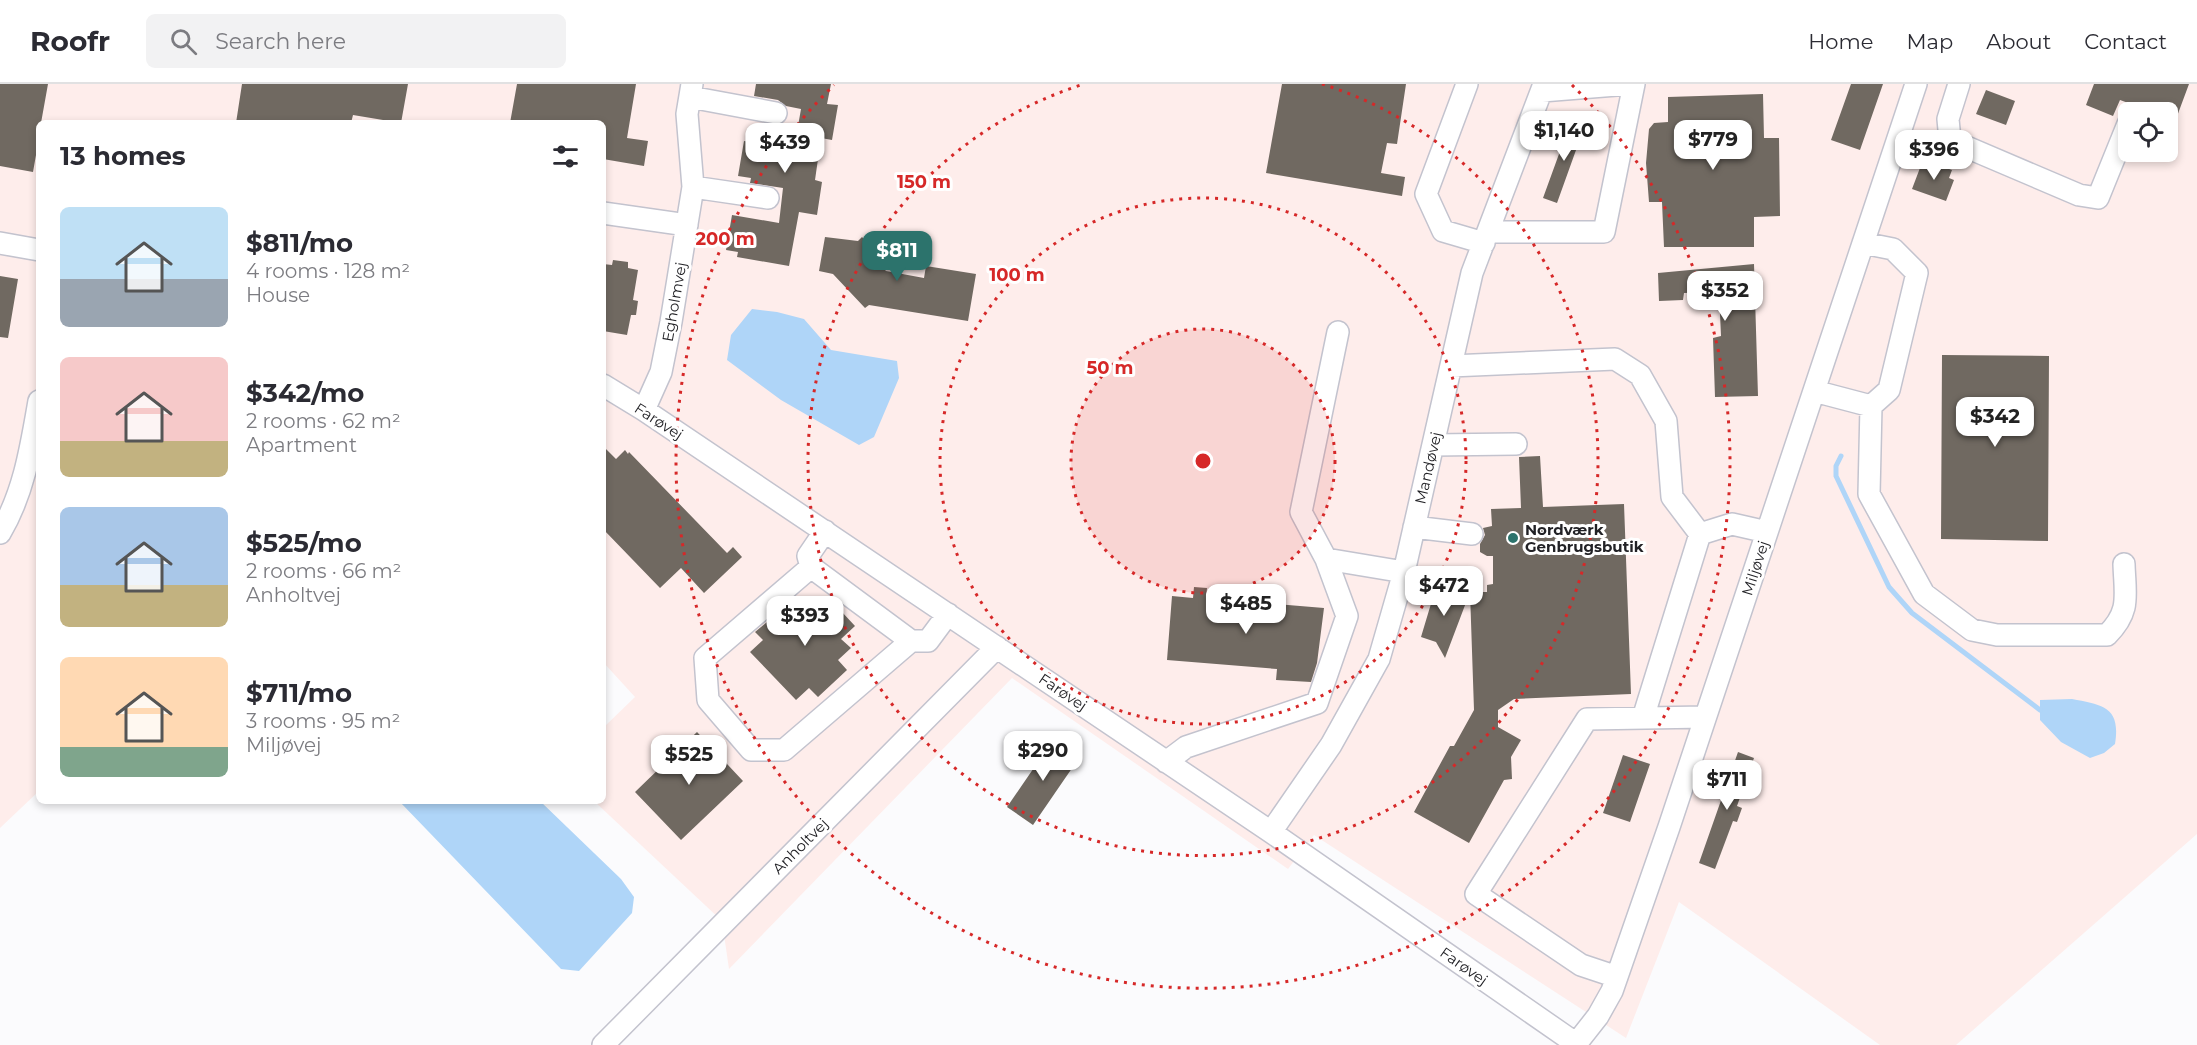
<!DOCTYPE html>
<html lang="en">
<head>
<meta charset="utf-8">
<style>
	:root { --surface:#fff; --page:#f2f2f3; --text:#2b2b33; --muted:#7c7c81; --line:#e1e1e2; --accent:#2c736c }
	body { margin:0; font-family:Montserrat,sans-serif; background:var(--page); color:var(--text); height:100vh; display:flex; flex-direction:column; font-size:22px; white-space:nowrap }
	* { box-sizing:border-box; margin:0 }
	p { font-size:20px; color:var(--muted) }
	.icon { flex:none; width:33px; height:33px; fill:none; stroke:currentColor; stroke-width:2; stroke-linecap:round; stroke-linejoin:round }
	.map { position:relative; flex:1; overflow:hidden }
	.sheet { position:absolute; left:36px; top:36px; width:570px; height:684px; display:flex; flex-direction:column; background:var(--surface); border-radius:9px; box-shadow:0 3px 9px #0003 }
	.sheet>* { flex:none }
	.tools { position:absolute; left:2118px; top:18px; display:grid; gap:12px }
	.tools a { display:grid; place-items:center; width:60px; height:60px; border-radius:9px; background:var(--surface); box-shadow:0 3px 9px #0003; font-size:30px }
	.price { position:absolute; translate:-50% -51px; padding:0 14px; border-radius:12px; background:#fff; color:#222; font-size:20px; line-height:39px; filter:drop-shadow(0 2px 3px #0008) }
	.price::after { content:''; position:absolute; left:50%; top:36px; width:18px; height:14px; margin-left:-9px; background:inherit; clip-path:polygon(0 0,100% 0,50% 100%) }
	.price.current { background:var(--accent); color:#fff }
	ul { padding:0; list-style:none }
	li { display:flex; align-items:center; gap:18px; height:150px; padding:0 24px }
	li span { display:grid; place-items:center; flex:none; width:168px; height:120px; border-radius:9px; color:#555 }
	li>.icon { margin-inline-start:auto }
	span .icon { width:72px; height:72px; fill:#fffc; stroke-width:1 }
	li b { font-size:26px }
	h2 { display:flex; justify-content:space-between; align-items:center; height:72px; padding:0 24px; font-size:26px }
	header { display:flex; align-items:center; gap:36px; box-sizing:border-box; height:84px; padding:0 30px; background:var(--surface); border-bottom:2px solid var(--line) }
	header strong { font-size:28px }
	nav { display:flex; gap:33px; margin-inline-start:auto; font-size:21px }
	.search { width:420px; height:54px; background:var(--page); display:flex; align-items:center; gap:15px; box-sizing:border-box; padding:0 21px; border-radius:9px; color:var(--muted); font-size:22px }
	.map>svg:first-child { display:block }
	.industrial { fill:#feedeb; fill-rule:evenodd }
	.water { fill:#afd5f8 }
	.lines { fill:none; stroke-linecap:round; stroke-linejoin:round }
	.stream { stroke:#afd5f8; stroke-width:5 }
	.building { fill:#706961 }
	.minor-casing { stroke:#c3c3ce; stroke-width:24 }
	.minor { stroke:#fff; stroke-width:21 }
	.ring { fill:none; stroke:#d62828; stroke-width:3; stroke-dasharray:3 6 }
	.poi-dot { fill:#2c736c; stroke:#fff; stroke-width:2 }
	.labels { text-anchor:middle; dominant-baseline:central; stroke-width:6; stroke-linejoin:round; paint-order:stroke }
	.street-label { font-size:15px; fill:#222226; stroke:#fff }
	.poi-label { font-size:15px; font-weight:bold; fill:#222226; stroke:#fff; text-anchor:start }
	.centre { fill:#d62828; stroke:#fff; stroke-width:3 }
	.ring-label { font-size:18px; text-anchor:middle; font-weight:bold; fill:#d62828; stroke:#fff; stroke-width:6; stroke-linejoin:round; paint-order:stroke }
</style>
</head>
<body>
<header>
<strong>Roofr</strong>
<div class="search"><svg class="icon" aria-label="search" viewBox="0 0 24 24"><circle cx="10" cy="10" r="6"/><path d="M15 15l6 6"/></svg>Search here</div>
<nav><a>Home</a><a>Map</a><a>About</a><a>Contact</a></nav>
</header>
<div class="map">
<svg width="2197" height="961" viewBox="0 0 2197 961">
	<rect width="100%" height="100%" fill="#fbfbfd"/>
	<path class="industrial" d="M0,0H2197V750L1956,961H1880L1679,818L1626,954L1314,751L1288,785L1012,594L729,885L722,837L594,717H603V644L635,613L603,578V39H39V707L0,744ZM2128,28H2168V68H2128Z"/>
	<path class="water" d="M752,225L777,228L804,235L831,266L897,277L899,294L874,353L859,361L781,316L727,276L731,251Z
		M2072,615C2103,621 2121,623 2115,660L2104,669L2090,674L2061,658L2040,636V616Z
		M399,717H540L621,795L634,813L632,829L579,887L561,885Z"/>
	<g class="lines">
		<path class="stream" d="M1841,372L1836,382V392L1889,503L1912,529L2040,626"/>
	</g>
	<path class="building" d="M0,0H48L41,39H39V54L33,88L0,82Z
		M242,0H408L401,39L353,31L351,39H236Z
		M517,0H636L627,54L648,57L644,82L603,75V39H510Z
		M756,0H831L827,20L838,21L832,56L821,54L815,96L822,98L817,131L799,128L789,182L737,173L738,168L726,166L732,131L779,139L783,104L750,99L751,94L738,92L744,57L794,65L801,25L786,22L778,16L754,12Z
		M1282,0H1406L1397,60L1387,59L1381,89L1405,93L1402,112L1266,89Z
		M1851,0H1883L1860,66L1831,56Z
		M2094,0H2189L2176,35L2168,32V28H2153L2120,16L2113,32L2086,21Z
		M1986,6L2015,17L2006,41L1976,30Z
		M1763,10L1764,54H1779L1780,132L1754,133V163H1664L1662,118H1649L1646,79L1649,45L1654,39L1668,38V13Z
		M1571,37L1585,41L1557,119L1543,114Z
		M1923,76L1952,86L1949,94L1954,96L1946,117L1912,105Z
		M825,153L858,157L862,153L878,170L874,174L886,187L924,194L926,182L976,190L968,237L869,221L865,224L833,190L819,187Z
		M613,176L628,178V184L638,186L633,216L638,217L636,231H631L627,251L603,247V180L612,181Z
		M1754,180L1758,312L1715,313L1713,254L1721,252L1719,208L1684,209L1683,216L1659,217L1658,189Z
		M0,192L18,195L8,254L0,253Z
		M1942,271L2049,272L2048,457L1941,455Z
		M603,362L616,375L625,366L628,370L629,368L727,469L733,463L742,473L704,509L681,484L660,504L603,445Z
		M1540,372L1543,423L1624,420L1631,610L1514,615L1498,626V643L1521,656L1511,673L1512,695L1504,696L1469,759L1414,728L1450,662H1454L1474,626L1470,508H1487V501L1493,500V472H1487L1480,468V460L1485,451L1483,444L1492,442L1491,425L1521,424L1519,373Z
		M1194,503L1207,504L1206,514L1324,524L1317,579L1311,598L1276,596L1277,585L1167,576L1172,512L1193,514Z
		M1436,503L1454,508H1470L1445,574L1436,558L1421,553Z
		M827,512L855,542L841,555L851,564L838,576L847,586L818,613L809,604L796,616L750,568L763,556L755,548L786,522L792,528L804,516L813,526Z
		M697,648L743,697L681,756L635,708Z
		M1053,656L1079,674L1033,741L1007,723Z
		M1738,668L1754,674L1737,722L1742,724L1737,738L1733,737L1715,785L1699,779Z
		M1623,671L1650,680L1630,738L1603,729Z"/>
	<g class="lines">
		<g class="minor-casing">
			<path id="minor" d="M1467,0L1426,110L1443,147L1484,159
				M1959,0L1948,35L1950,56L2079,111L2098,114L2128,40
				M1542,7L1629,0
				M690,13L776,29
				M693,103L768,114
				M603,129L687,141
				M1488,148H1604L1634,0
				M0,159L39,166
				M1338,248L1301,428L1326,475L1404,488
				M1451,282L1615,275L1640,291L1666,337L1672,413L1700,450L1643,634
				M603,301L644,326L1271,748L1578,961
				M1814,307L1871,322L1889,306L1917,189L1893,165L1863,159
				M1871,322L1869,410L1924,510L1972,546L1997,551H2107C2131,527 2125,512 2124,480
				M644,326L661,288L671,238L693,103L687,30L692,0
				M1433,361L1516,360
				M1414,443L1472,450
				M825,447L808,472L811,483L911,557H928L948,530
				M0,449C24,409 31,363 39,317
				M1700,450L1732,440L1767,448
				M811,483L705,574L708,616L751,666H784L911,557
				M1166,678L1186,663L1317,619L1347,532L1326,475
				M1271,748L1331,661L1379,575L1404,488L1472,189L1544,0
				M1617,893L1581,881L1476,810L1587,635L1705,633
				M1576,960L1598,932L1612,907L1669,743L1916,0
				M603,961L997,563"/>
		</g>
		<use href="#minor" class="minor"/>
	</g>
	<circle cx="1203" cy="377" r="132" fill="#d62828" fill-opacity=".12"/>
	<g class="ring">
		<circle cx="1203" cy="377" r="132"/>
		<circle cx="1203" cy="377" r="263"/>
		<path d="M1322 0A395 395 0 1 1 1084 0"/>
		<path d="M1572 1A527 527 0 1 1 834 1"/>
	</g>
	<circle class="poi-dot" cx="1513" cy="454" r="6"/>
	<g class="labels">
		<g class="street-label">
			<text transform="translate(674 218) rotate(-80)">Egholmvej</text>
			<text transform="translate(659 337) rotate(33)">Farøvej</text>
			<text transform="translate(1428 384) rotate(-77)">Mandøvej</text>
			<text transform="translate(1755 484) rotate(-72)">Miljøvej</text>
			<text transform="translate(1063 608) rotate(34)">Farøvej</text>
			<text transform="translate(800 762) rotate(-45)">Anholtvej</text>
			<text transform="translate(1464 882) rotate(35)">Farøvej</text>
		</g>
		<g class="poi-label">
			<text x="1525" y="445">Nordværk<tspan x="1525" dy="17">Genbrugsbutik</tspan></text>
		</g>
	</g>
	<circle cx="1203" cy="377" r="9" class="centre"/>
	<g class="ring-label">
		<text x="924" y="104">150 m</text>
		<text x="725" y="161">200 m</text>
		<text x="1017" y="197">100 m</text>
		<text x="1110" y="290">50 m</text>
	</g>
</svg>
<div class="tools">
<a><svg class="icon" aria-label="locate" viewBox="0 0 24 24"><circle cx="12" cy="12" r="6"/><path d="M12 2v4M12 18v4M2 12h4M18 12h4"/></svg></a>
</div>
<b class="price" style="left:1564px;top:78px">$1,140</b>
<b class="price" style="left:1713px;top:87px">$779</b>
<b class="price" style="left:785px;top:90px">$439</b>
<b class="price" style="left:1934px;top:97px">$396</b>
<b class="price current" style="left:897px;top:198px">$811</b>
<b class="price" style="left:1725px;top:238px">$352</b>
<b class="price" style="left:1995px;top:364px">$342</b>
<b class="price" style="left:1444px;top:533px">$472</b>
<b class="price" style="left:1246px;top:551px">$485</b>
<b class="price" style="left:805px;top:563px">$393</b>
<b class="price" style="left:1043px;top:698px">$290</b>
<b class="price" style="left:689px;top:702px">$525</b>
<b class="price" style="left:1727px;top:727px">$711</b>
<section class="sheet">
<h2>13 homes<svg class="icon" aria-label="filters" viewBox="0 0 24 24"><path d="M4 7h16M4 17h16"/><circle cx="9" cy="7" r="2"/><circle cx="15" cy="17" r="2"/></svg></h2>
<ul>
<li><span style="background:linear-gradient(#bfe0f5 60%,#9aa5b1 0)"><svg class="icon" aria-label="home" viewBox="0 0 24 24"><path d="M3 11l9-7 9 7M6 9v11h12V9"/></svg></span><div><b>$811/mo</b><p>4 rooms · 128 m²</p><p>House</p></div></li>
<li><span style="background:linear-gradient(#f6c9c9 70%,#c2b280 0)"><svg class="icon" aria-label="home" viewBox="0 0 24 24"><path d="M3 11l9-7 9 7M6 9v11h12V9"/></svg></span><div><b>$342/mo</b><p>2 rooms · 62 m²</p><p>Apartment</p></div></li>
<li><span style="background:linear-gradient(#a9c7e8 65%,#c2b280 0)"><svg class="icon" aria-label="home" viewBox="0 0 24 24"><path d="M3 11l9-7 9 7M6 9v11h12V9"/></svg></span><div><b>$525/mo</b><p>2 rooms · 66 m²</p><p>Anholtvej</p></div></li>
<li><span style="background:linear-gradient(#ffd9b3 75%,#7fa58c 0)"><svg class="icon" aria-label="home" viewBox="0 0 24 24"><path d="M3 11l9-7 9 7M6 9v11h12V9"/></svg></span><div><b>$711/mo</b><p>3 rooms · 95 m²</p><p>Miljøvej</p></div></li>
</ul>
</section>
</div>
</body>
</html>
